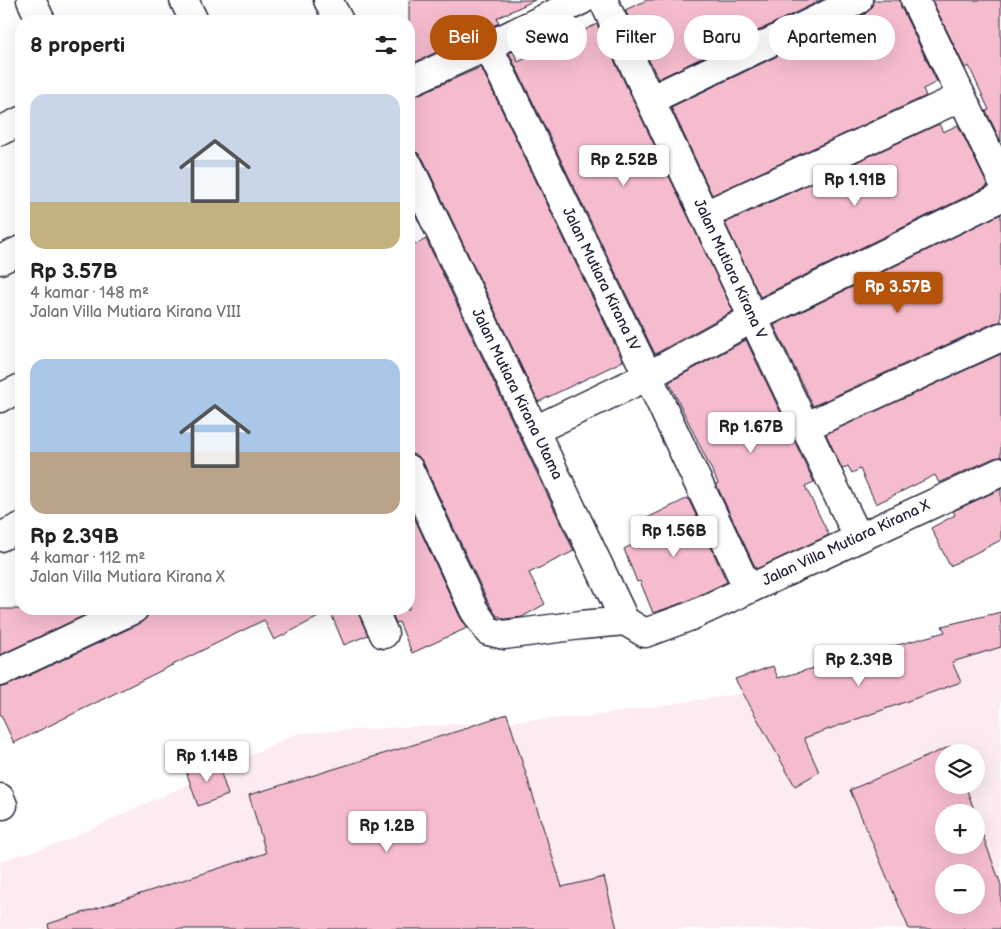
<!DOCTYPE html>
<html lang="id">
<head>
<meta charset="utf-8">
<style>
	:root { --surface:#fff; --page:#f6f6f6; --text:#222; --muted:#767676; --accent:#b45309 }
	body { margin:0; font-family:"Balsamiq Sans",sans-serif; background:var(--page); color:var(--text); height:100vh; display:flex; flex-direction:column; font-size:19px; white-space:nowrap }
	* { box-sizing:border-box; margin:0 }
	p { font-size:16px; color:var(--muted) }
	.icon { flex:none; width:28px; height:28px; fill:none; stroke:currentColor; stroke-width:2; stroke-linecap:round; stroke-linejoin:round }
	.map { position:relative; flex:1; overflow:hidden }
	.details { position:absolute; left:15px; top:15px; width:400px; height:600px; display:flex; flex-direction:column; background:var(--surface); border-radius:20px; box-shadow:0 5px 20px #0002 }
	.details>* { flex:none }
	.top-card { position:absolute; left:430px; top:15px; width:475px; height:45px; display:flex; gap:10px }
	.controls { position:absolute; left:935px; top:744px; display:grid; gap:10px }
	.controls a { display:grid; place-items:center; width:50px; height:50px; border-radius:50%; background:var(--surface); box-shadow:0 5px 20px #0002; font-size:25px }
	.price { position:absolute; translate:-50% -42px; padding:0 11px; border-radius:5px; background:#fff; color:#222; font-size:16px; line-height:32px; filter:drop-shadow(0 1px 2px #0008) }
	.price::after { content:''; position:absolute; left:50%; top:30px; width:15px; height:11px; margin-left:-8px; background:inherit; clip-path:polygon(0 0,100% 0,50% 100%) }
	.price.on { background:var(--accent); color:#fff }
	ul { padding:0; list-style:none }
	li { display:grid; align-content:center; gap:10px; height:265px; padding:0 15px }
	li span { display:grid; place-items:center; height:155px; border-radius:15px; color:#555 }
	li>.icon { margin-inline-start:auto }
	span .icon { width:90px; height:90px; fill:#fffc; stroke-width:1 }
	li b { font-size:21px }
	h2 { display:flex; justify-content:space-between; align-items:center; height:60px; padding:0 15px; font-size:21px }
	.pill { padding:0 18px; border-radius:22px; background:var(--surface); box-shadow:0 5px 20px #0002; font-size:18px; line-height:45px }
	.pill.on { background:var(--accent); color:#fff }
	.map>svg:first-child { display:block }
	.built { fill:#fcebf0; fill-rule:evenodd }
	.building { fill:#f5bcce; stroke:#22223b; fill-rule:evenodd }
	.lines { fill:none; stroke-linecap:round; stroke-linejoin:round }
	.minor-casing { stroke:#22223b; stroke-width:31 }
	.minor { stroke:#fff; stroke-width:28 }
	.labels { text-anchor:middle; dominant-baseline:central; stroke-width:4; stroke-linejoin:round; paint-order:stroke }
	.street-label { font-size:15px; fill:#22223b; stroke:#fff }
</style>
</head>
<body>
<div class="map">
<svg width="1001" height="929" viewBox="0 0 1001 929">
	<rect width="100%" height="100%" fill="#fff"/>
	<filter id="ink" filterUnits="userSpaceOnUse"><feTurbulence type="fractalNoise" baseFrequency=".02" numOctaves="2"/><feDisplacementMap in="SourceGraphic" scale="10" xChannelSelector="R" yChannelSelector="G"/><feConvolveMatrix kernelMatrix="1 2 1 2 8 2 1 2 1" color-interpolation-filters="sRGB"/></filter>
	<g filter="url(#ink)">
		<path class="built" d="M1001,642V929H0V861L61,843L299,733L585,717L876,673ZM944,752H976V785H944ZM944,812H976V845H944ZM944,872H976V905H944Z"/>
		<path class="building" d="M409,0H535L497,18L499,23L409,65Z
			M647,0H822L658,79L625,10Z
			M873,0H900L901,7L937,82L923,89L926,96L712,195L671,107L865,14L871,8Z
			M932,0H1001V142L986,111L989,110L969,66L965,68Z
			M597,24L733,311L655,354L509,53L513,51L518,62Z
			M481,67L623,361L538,402L423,159L418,153L411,151L409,146V97L415,96Z
			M939,124L943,132L958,125L988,186L760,297L725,223Z
			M1001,214V322L994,323L813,406L774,325Z
			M426,239L574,551L529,573L545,604L522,617L505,619L496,615L488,602L423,462L418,456L409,454V248Z
			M746,340L814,482L805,486L829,535L756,569L716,484L718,483L669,382Z
			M1001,354V457L994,458L939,483L935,475L876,504L860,469L852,473L848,466L842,469L826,434Z
			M1001,489V540L950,566L931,528L955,515L953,511Z
			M688,498L727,582L685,602L653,613L640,581L637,582L624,549L647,537L639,522Z
			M409,506L460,617L467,628L412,653L399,622L396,623L390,609H409Z
			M0,609H98L0,655Z
			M149,609H358L359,615L368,635L344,645L330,611L274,640L264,620L14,743L0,713V687L7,686L141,623L147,617Z
			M1001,612V647L952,662L961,682L804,738L819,772L795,786L735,679L773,666L778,678L945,632L942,626Z
			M507,714L562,887L604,877L617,929H49L48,924L266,853L249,795L468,728V727Z
			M951,746L953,752H944V785H965L975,812H944V845H976V817L1001,885V929H909L850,790ZM944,872H976V905H944Z
			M217,761L228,795L198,806L186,771Z"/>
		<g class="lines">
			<g class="minor-casing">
				<path id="minor" d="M31,0L41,21
					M184,0L194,21
					M328,0L339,21
					M603,0L753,318L858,537
					M915,0L1001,178
					M488,46L648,376L748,589
					M409,82L488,46L582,0
					M650,100L858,0
					M0,131L21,121
					M409,166L625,621
					M705,215L961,97
					M0,260L21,250
					M0,398L21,388
					M805,427L1001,337
					M535,430L648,376L753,318L1001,197
					M409,469L474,610L488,631L504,635L581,625L625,621
					M0,537L21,527
					M373,609L384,634
					M625,621L645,633L691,616L1001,472
					M0,672L134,609
					M0,798L3,805"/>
			</g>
			<use href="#minor" class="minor"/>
		</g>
	</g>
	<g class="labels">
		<g class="street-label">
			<text transform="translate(730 269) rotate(65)">Jalan Mutiara Kirana V</text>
			<text transform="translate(601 279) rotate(64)">Jalan Mutiara Kirana IV</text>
			<text transform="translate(517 394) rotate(64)">Jalan Mutiara Kirana Utama</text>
			<text transform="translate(846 543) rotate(-25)">Jalan Villa Mutiara Kirana X</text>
		</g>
	</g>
</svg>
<div class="controls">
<a><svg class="icon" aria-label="layers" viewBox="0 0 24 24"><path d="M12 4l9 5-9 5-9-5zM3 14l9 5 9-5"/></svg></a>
<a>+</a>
<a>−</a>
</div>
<b class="price" style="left:624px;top:187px">Rp 2.52B</b>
<b class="price" style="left:855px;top:207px">Rp 1.91B</b>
<b class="price on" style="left:898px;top:314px">Rp 3.57B</b>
<b class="price" style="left:751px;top:454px">Rp 1.67B</b>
<b class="price" style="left:674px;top:558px">Rp 1.56B</b>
<b class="price" style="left:859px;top:687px">Rp 2.39B</b>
<b class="price" style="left:207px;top:783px">Rp 1.14B</b>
<b class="price" style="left:387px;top:853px">Rp 1.2B</b>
<div class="top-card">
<a class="pill on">Beli</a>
<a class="pill">Sewa</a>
<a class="pill">Filter</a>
<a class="pill">Baru</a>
<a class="pill">Apartemen</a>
</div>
<section class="details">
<h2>8 properti<svg class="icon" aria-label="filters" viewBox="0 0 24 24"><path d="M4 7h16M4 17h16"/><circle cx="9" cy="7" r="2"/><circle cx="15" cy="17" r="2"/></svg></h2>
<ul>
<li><span style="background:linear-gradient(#c9d6e8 70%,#c2b280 0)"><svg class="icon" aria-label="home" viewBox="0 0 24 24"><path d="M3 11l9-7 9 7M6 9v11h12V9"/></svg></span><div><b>Rp 3.57B</b><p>4 kamar · 148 m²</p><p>Jalan Villa Mutiara Kirana VIII</p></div></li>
<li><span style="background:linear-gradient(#a9c7e8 60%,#b9a48a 0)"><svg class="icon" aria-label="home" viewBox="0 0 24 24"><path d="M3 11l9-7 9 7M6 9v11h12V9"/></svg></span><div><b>Rp 2.39B</b><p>4 kamar · 112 m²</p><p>Jalan Villa Mutiara Kirana X</p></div></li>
</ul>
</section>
</div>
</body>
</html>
